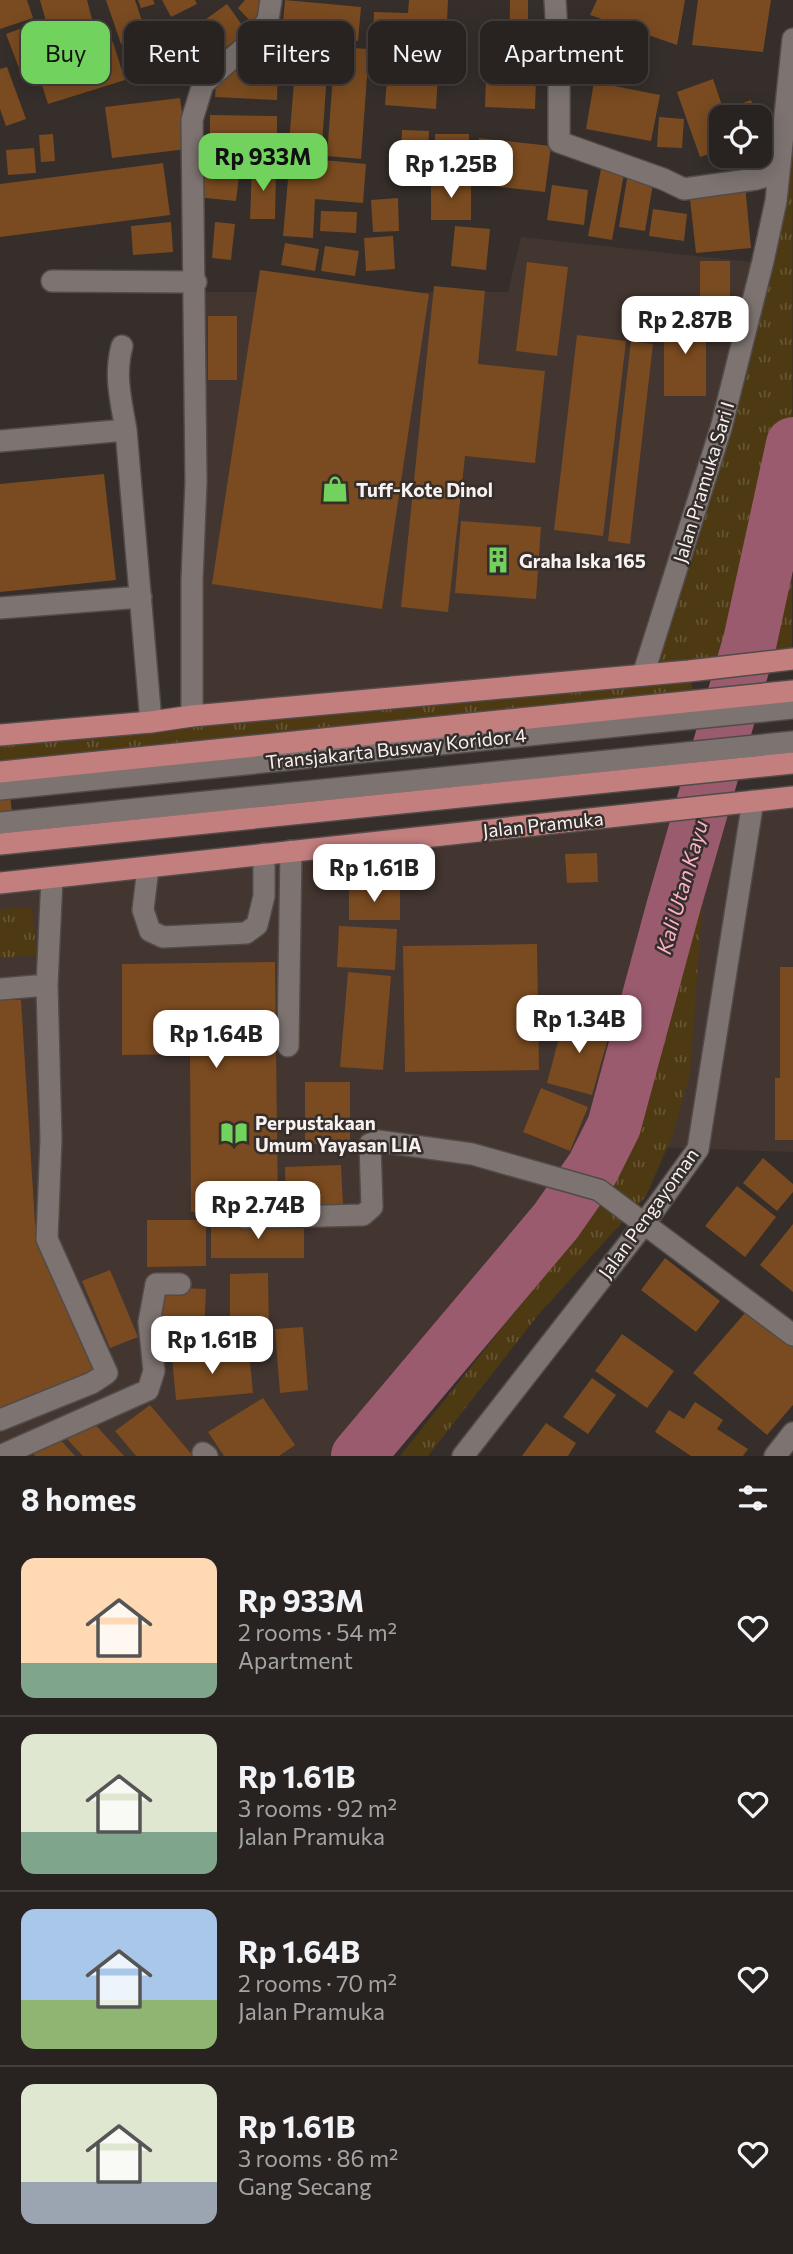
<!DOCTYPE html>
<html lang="en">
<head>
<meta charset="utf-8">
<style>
	:root { --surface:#282220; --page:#342f2d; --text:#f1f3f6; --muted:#a5a4a5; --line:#443f3e; --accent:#71d35e }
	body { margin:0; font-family:Commissioner,sans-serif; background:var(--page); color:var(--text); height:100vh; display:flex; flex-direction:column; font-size:26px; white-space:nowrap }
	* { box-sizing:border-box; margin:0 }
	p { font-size:23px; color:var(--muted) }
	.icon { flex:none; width:38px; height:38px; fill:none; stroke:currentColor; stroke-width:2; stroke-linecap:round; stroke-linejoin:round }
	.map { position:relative; height:1456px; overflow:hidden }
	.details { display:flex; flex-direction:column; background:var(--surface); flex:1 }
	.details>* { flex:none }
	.guide { position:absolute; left:21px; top:21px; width:752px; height:63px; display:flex; gap:14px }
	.controls { position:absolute; left:709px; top:105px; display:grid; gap:14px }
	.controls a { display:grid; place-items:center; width:63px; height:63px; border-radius:14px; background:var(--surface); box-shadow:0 4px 18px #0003,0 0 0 2px var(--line); font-size:35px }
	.price { position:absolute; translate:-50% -60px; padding:0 16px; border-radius:14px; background:#fff; color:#222; font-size:23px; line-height:46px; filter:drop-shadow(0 2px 4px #0008) }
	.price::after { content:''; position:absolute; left:50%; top:42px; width:21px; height:16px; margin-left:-10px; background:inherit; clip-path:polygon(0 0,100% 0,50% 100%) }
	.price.selected { background:var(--accent); color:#111 }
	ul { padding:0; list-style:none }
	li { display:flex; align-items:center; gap:21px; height:175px; padding:0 21px }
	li+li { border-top:2px solid var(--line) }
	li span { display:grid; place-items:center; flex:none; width:196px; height:140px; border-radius:14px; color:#555 }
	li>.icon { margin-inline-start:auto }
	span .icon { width:84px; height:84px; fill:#fffc; stroke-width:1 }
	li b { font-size:30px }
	h2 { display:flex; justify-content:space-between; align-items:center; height:84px; padding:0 21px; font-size:30px }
	.pill { padding:0 24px; border-radius:14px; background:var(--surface); box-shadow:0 4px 18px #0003,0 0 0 2px var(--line); font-size:24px; line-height:63px }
	.pill.selected { background:var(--accent); color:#111 }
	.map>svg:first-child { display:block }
	.built { fill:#433530 }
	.grass { fill:url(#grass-tufts) }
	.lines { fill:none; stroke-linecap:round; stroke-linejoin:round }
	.river { stroke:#9a5b6f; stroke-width:54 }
	.building { fill:#7a4b20 }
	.minor-casing { stroke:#514b49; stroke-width:24 }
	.major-casing { stroke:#514b49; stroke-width:24 }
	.minor { stroke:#7d7471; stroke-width:21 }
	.major { stroke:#c37e7e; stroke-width:21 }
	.labels { text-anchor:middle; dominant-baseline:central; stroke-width:5; stroke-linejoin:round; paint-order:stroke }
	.street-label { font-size:19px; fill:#f7f2f0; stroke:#352e2b }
	.poi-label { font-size:19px; font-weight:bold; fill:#f7f2f0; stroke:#352e2b; text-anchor:start }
	.water-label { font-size:21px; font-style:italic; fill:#fdb1c8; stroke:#352e2b }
</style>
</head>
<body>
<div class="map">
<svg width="793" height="1456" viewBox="0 0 793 1456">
	<defs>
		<pattern id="grass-tufts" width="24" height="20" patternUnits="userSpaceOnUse" patternTransform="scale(1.75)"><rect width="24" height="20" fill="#4d3912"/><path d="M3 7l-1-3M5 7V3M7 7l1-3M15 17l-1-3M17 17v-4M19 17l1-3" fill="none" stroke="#675635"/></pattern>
	</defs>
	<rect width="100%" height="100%" fill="#352e2b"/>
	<path class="built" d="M521,237L761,263L643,675L192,716L204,292H508Z
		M793,798V1152L621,1146L481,1341L370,1456H0V877Z"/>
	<path class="grass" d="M793,35L792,654L689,671L695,700L0,771V735L643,674L763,261Z
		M704,881L690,1074L672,1137L646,1196L538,1315L428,1456H400L568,1245L621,1162L640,1107L657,1042L688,894Z
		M32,907L37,955L0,958V909Z"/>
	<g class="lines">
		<path class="river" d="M358,1456L556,1221L593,1168L614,1126L673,908L750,641L793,444"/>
	</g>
	<path class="building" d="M0,0H27L33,18L0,29Z
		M40,0H87L98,42L55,54Z
		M106,0H135L147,36L121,44Z
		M138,0H153L155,4L141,8Z
		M162,0H195L197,4L171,17Z
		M245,0H264L269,5L252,23L238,8Z
		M285,0L361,7L358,41L282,33Z
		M409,0H448L446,44L373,42L374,12L408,13Z
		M510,0H528V59H509Z
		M597,0H685L677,45L590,15Z
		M698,0H771L763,52L692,45Z
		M227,4L247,32L180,80L160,52Z
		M41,21L54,54L19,68L6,34Z
		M563,24L620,27L617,77L561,74Z
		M282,39L332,43L330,69L280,64Z
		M113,42L125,80L48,104L36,66Z
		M335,47L369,49L361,159L327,156Z
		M389,51L439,55L436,109L385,105Z
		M278,57L277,100L215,97L216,84L245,61Z
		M7,67L26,119L6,126L0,109V69Z
		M295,70L327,72L322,145L289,143Z
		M486,77L536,78L535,109L485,107Z
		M713,79L726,117H721V150L700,157L677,92Z
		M594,82L660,95L651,141L586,129Z
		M180,98L187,149L112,158L105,107Z
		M751,100L758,117H736L732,107Z
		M210,115L277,116V149L210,148Z
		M659,117L684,119L682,148L657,147Z
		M402,130L429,131L427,185L400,184Z
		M53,134L55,161L41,162L39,135Z
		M435,134H469V161H435Z
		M479,138L551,146L545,192L474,184Z
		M34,148L36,173L8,175L6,150Z
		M201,155L241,160L236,201L196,197Z
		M290,157L366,164L363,203L315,199L313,238L283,236Z
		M163,163L170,215L0,237V184Z
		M602,164L625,168L612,240L588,236Z
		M252,166H276L275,219H250Z
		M628,173L654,178L645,231L619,227Z
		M431,181H471V220H431Z
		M552,185L588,190L584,225L547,220Z
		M745,185L751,248L696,253L689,190Z
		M398,198L399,231L373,232L371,200Z
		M653,209L687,214L684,241L649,236Z
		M321,211L357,212L356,233L320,231Z
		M171,222L173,252L133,255L131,226Z
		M215,222L235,224L231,260L212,258Z
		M455,226L490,229L486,270L451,266Z
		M393,236L395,269L366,271L364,238Z
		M285,243L319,249L315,271L281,265Z
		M325,246L359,251L355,276L321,271Z
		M700,261H730V308H700Z
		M527,262L568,267L557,356L516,351Z
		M260,270L429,294L382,609L212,584Z
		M434,286L485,291L478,364L545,371L535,463L465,456L448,612L401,607Z
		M208,316H237V380H208Z
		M664,316H706V396H664Z
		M577,335L626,341L603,536L554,530Z
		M631,341L653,344L630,544L608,541Z
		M104,474L116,580L0,592V484Z
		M461,521L541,527L536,599L455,593Z
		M10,793L12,814L0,815V794Z
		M597,853L598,882L567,883L565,854Z
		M349,887L400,888V920H349Z
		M339,926L397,929L395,970L337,967Z
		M537,944L539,1070L405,1072L403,946Z
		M275,962L278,1212H191L190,1054L122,1055V964Z
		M780,967H793V1140H775V1078H780Z
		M348,972L391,976L383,1070L340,1067Z
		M0,1000H21L35,1223L99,1371L0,1411Z
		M565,1015L611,1028L592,1095L547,1083Z
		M305,1082H350V1144H305Z
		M541,1088L588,1107L570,1151L523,1132Z
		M763,1158L793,1184V1192L777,1211L743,1183Z
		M341,1165L343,1204L286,1207L285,1167Z
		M737,1186L776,1217L745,1257L705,1226Z
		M147,1220H206V1266L147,1267Z
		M211,1224H304V1258H211Z
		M793,1224V1292L760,1265Z
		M665,1258L720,1301L696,1332L641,1290Z
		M110,1270L138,1337L110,1348L82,1281Z
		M268,1273L269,1338L230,1339V1274Z
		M162,1287L206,1289L203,1355L159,1354Z
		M751,1306L793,1342V1405L767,1435L693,1373Z
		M303,1327L308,1390L280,1393L275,1329Z
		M622,1334L674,1371L647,1408L595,1371Z
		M249,1351L253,1393L176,1400L172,1358Z
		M592,1378L616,1395L588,1434L563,1417Z
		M263,1398L295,1445L279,1456H224L208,1432Z
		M695,1402L723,1420L717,1429L748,1449L743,1456H691L655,1432L669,1410L684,1419Z
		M150,1405L193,1456H136L115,1431Z
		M90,1419L124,1456H83L67,1439Z
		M546,1423L576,1443L568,1456H522Z
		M55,1434L75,1456H35L33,1453Z"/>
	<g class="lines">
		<g class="minor-casing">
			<path id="minor" d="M555,0L559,63V142L663,179L684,189L756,179L779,173
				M52,281L196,282
				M122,346C114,375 121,401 126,430L151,722
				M0,441L126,430
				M0,608L141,597
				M643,675L721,428L763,261L776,201L793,39
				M192,716V580L196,482L192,120L203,84L254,39L268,20L271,0
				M0,789L793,708
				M0,823L793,742
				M148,868L143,910L150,931L163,937L246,933L257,925L264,896V854
				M0,989L47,985
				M288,1046L291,851
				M244,1218L363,1215L372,1207L370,1144L378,1141L472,1154L599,1190L793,1335
				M0,1420L92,1383L107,1373L47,1239L51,1139L47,985L52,878
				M203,1453L207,1456
				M0,1456L148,1390L154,1371L149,1322L156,1284H180
				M463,1456L644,1224L698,1149L753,801
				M775,1456L793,1433"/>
		</g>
		<g class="major-casing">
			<path id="major" d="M0,735L151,722L192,716L689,671L793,659
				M0,772L793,691
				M0,844L793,763
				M0,883L793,797"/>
		</g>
		<use href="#minor" class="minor"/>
		<use href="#major" class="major"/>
	</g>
	<defs>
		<g id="shop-bare" transform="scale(2.1)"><path d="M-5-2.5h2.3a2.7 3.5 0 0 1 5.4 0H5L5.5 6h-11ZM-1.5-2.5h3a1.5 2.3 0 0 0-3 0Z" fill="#71d35e" stroke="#352e2b" stroke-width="2.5" paint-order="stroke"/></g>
		<g id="building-bare" transform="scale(2.1)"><path d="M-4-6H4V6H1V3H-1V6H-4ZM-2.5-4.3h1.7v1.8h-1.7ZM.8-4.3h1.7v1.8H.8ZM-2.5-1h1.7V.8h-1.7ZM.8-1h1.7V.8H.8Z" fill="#71d35e" stroke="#352e2b" stroke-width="2.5" paint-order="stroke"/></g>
		<g id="library-bare" transform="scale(2.1)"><path d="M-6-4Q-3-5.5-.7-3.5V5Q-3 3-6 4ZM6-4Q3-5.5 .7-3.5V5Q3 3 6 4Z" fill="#71d35e" stroke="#352e2b" stroke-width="2.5" paint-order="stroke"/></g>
	</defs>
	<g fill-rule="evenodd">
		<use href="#shop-bare" x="335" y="489"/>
		<use href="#building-bare" x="498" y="560"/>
		<use href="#library-bare" x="234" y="1133"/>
	</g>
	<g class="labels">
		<g class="street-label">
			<text transform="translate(703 482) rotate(-73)">Jalan Pramuka Sari I</text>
			<text transform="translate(396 748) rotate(-6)">Transjakarta Busway Koridor 4</text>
			<text transform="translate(543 824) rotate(-6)">Jalan Pramuka</text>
			<text transform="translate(648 1213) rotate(-54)">Jalan Pengayoman</text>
		</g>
		<g class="poi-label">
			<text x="356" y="489">Tuff-Kote Dinol</text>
			<text x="519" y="560">Graha Iska 165</text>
			<text x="255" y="1122">Perpustakaan<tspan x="255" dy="22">Umum Yayasan LIA</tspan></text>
		</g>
		<g class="water-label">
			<text transform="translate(681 887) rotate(-74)">Kali Utan Kayu</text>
		</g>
	</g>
</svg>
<div class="controls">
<a><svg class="icon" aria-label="locate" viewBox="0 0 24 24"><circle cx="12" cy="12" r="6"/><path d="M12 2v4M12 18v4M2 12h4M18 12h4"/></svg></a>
</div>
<b class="price selected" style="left:263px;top:193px">Rp 933M</b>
<b class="price" style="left:451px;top:200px">Rp 1.25B</b>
<b class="price" style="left:685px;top:356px">Rp 2.87B</b>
<b class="price" style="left:374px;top:904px">Rp 1.61B</b>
<b class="price" style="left:579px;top:1055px">Rp 1.34B</b>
<b class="price" style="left:216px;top:1070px">Rp 1.64B</b>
<b class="price" style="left:258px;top:1241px">Rp 2.74B</b>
<b class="price" style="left:212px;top:1376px">Rp 1.61B</b>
<div class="guide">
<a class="pill selected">Buy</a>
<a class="pill">Rent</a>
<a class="pill">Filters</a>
<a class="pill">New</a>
<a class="pill">Apartment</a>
</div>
</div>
<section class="details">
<h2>8 homes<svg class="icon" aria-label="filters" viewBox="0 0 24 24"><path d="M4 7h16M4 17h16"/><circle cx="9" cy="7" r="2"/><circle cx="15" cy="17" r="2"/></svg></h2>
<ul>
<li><span style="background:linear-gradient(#ffd9b3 75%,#7fa58c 0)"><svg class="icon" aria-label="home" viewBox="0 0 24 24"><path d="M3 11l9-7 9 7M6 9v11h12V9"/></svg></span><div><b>Rp 933M</b><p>2 rooms · 54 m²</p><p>Apartment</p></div><svg class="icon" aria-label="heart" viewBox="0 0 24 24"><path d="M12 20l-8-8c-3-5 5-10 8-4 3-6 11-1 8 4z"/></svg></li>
<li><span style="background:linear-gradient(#dfe7d0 70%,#7fa58c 0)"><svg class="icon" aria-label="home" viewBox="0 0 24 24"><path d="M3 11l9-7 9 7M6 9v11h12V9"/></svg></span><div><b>Rp 1.61B</b><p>3 rooms · 92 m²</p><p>Jalan Pramuka</p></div><svg class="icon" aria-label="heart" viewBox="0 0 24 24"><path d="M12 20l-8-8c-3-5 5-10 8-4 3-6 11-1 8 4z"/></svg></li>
<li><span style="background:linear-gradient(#a9c7e8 65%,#8fb573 0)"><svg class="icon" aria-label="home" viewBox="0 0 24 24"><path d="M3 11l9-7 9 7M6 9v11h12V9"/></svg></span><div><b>Rp 1.64B</b><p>2 rooms · 70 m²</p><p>Jalan Pramuka</p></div><svg class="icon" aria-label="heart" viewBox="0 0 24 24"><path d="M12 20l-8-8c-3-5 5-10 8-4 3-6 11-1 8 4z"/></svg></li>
<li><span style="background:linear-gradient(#dfe7d0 70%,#9aa5b1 0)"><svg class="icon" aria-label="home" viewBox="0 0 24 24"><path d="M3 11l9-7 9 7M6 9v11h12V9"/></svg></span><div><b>Rp 1.61B</b><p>3 rooms · 86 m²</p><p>Gang Secang</p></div><svg class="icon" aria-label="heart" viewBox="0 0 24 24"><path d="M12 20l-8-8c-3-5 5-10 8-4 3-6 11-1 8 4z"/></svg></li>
</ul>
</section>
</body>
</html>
